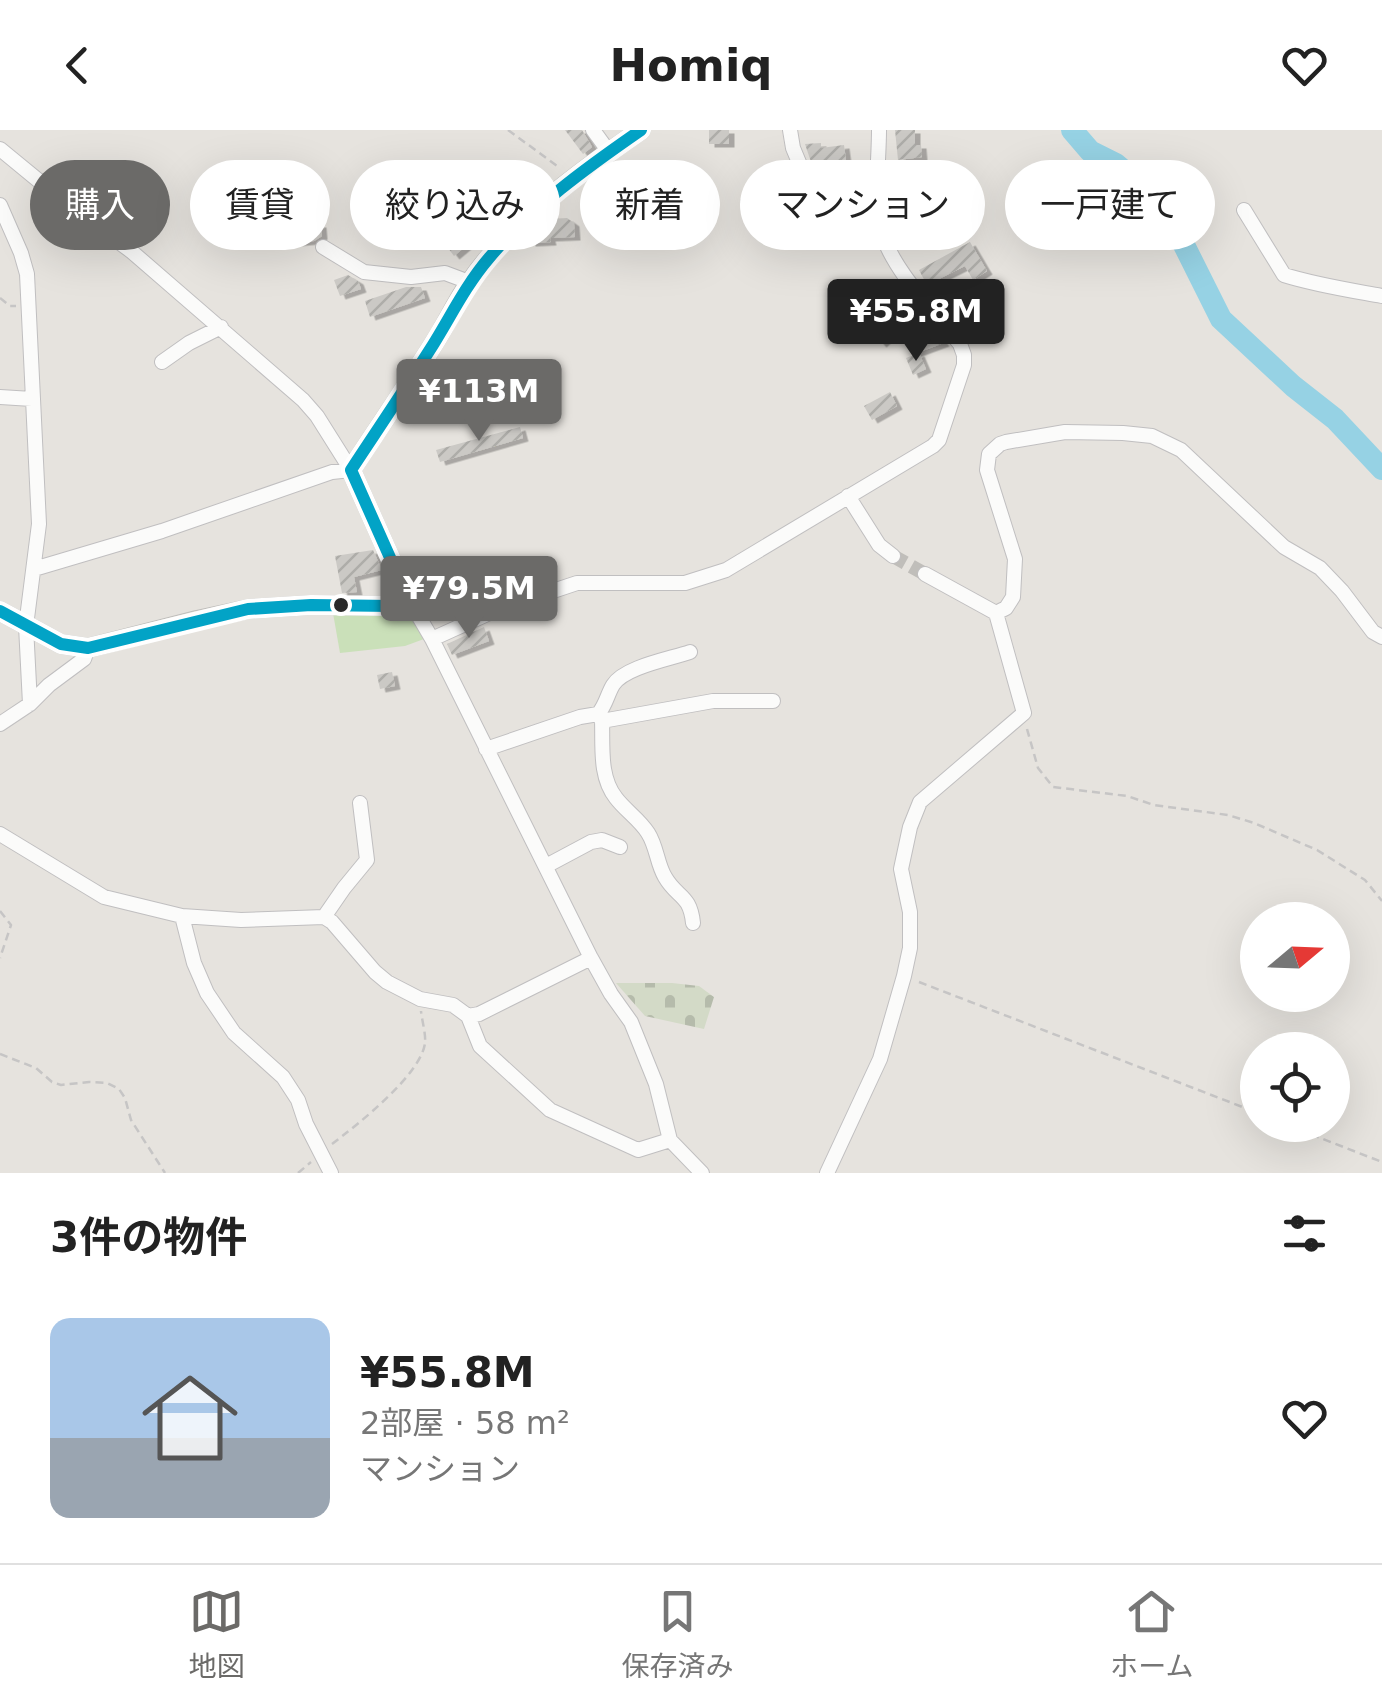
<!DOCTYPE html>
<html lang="ja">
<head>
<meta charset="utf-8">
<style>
	:root { --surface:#fff; --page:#f2f2f2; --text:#222; --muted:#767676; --line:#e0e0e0; --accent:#6b6a68 }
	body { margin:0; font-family:"DejaVu Sans","Noto Sans JP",sans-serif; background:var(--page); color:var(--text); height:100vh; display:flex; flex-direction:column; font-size:38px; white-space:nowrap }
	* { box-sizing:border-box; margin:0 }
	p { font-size:32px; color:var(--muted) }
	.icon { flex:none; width:55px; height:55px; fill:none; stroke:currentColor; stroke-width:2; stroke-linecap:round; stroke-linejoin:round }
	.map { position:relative; height:1043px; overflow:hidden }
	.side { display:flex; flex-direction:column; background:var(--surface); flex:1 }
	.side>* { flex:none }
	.top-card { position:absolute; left:30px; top:30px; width:1322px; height:90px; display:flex; gap:20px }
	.needle { width:65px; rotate:71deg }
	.buttons { position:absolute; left:1240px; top:772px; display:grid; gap:20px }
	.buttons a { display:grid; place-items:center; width:110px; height:110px; border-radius:50%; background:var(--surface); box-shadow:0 10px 40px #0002; font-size:50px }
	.price { position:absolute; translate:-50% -85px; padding:0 22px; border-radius:10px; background:var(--accent); color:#fff; font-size:32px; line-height:65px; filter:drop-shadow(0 2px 5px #0008) }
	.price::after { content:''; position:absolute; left:50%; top:60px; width:30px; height:22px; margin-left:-15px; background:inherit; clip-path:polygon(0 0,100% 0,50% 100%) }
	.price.active { background:#222; color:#fff }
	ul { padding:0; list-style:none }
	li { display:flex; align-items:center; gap:30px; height:250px; padding:0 50px }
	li+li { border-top:2px solid var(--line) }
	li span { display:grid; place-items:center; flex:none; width:280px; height:200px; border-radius:20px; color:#555 }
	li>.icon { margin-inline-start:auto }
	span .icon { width:120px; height:120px; fill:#fffc; stroke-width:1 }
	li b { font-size:42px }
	h2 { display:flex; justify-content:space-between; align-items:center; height:120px; padding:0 50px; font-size:42px }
	.tag { padding:0 35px; border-radius:45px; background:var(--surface); box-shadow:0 10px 40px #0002; font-size:35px; line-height:90px }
	.tag.active { background:var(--accent); color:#fff }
	header { display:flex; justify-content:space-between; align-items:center; height:130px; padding:0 50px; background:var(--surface); font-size:45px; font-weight:800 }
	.tabs { display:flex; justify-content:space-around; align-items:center; height:140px; border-top:2px solid var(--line); background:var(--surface); font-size:28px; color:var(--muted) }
	.tabs a { display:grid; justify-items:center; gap:5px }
	.tabs .active { color:var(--accent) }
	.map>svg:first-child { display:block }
	.cemetery { fill:url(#cemetery-stones) }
	.park { fill:#cae0b9 }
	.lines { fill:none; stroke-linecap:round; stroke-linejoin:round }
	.river { stroke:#96d2e4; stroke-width:22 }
	.building { fill:url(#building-hatch); filter:url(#shadow) }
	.minor-tunnel { stroke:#c0beba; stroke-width:14; stroke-dasharray:14 7; stroke-linecap:butt }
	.minor-casing { stroke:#c0bfc0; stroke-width:16 }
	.major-casing { stroke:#bfbebc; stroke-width:20 }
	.path { stroke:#c6c5c5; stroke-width:2.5; stroke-dasharray:8 5; stroke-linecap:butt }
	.minor { stroke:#fbfbfa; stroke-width:14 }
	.major { stroke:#e5e0d4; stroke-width:18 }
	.bus-1-casing { stroke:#fff; stroke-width:20 }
	.bus-1 { stroke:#02a3c6; stroke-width:12 }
	.bus-dot { fill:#292929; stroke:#fff; stroke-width:4 }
</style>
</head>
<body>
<header><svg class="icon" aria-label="back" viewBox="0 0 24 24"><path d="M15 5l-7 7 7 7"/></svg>Homiq<svg class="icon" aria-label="heart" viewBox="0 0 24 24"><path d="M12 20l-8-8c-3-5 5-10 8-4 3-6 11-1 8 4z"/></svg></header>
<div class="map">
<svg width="1382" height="1043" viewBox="0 0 1382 1043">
	<defs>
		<pattern id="cemetery-stones" width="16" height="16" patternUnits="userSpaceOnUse" patternTransform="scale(2.5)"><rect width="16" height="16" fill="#d3dac7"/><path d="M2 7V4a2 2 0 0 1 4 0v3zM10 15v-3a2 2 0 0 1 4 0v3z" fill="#b5bbab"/></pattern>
		<pattern id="building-hatch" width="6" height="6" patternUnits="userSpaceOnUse" patternTransform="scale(2.5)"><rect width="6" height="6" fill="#cbc9c5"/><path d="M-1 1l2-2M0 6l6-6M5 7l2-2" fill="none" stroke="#aeada9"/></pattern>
		<filter id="shadow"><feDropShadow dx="5.5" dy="3.5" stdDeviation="0" flood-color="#0004"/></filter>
	</defs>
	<rect width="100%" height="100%" fill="#e6e3de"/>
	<path class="cemetery" d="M616,853H672L699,856L714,867L704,899L645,886Z"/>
	<path class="park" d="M333,483L408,484L424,509L405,516L340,523Z"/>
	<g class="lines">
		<path class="river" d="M1072,0L1090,21L1116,34L1164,75L1221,189L1293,256L1335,289L1382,339"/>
	</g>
	<path class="building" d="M565,0H582L592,17L583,24Z
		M709,0H729V14H709Z
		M895,0H915V15H921L922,27L898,30Z
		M821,13V18L844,15L847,37L858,36L860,52L835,54V51H829L828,40H819L812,35L805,14Z
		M940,54L943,76L926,78L923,56Z
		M411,77L425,98L411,107L398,86Z
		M567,88L574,93L575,107L550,108L551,112L530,113V102L538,94L550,93L549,89Z
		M321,94L322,106L314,111L293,113L292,97Z
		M453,101L466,116L454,126L442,110Z
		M970,112L987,141L973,150L965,136L927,155L919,140Z
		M348,145L358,151L361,159L340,166L334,150Z
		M894,153L903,170L877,184L868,167Z
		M406,157H421L425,168L370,187L365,171Z
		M922,185L944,213L914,224L900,197Z
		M872,187L889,207L881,214L864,194Z
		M919,223L926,239L913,245L906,228Z
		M890,262L897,276L872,290L864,276Z
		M520,297L523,308L440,332L436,320Z
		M373,420L382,440L354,447L357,462L342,463L335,426Z
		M484,497L489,511L452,525L447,514Z
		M392,542L395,556L380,559L377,545Z"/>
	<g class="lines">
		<path class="minor-tunnel" d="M893,426L925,444"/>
		<g class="minor-casing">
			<path id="minor" d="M593,0L609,22
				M790,0L793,18L803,42L817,52L825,72L826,87
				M0,19L67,74L131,121L303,270L317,286L351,340L332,342L162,401L34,439
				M748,72L775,78L801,90L878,83
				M0,75L21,123L27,144L39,394L26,496L30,574
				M1244,80L1284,145C1316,155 1349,160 1382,166
				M323,117L364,142L411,147L445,143L469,152
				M162,232L189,213L221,197
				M0,267L32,269
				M848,366L879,415L893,426
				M408,468L432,509L591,828L611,864L631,892L656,954L670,1010L702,1043
				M417,483L485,452L500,450
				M996,483L1006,478L1013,467L1015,429L987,340L989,324L1000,314L1006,312L1065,302L1123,303L1152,306L1181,320L1284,417L1320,438L1342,461L1373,502L1382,507
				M432,509L496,480L577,453H685L726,440L933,316L939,310L964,235V225L960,214C934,182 888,135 880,96C874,65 879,31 879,0
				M598,584C606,575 607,565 613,555C624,537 670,529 690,522
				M602,591L713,571H773
				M0,594L30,574L49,555L84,529L88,518
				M486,619L580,587L598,584L602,591C603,616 599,647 616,668C625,680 640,690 648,703C657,717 657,734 665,747C677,768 690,764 693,793
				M0,704L104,767L182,786L241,790L324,787L332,792L375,842L387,852L420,869L453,875L468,886L480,916L550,980L638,1020L670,1010
				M546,736L591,712L602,710L620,717
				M182,786L194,833L207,863L234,903L283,947L298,970L306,994L331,1043
				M324,787L344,758L367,730L360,673
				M468,886L479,884L591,828
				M827,1043L880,929L904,846L910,818V782L901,739L910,697L920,672L1024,583L996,483L925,444"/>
		</g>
		<g class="major-casing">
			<path id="major" d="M0,481L61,514L88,518L197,490L248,479L311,475L393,476L408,468L351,340C380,295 411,251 439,205C449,188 458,169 470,152C514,89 578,43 641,0"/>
		</g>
		<path class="path" d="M508,0L560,38
			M0,168L10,176H16
			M1027,599L1038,638L1053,657L1127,666L1154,675L1228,685L1254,693L1317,720L1365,750L1382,771
			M0,781L11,795L0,828
			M919,852L1258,983
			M0,924L36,938L52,952L61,955L89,952L107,953L119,959L125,968L131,990L165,1043
			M1287,995L1382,1032
			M332,1014C357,995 421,945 425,913C426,904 422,891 421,881
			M298,1043L311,1032"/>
		<use href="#minor" class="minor"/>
		<use href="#major" class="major"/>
		<g class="bus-1-casing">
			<path id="bus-1" d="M0,481L61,514L88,518L248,479L311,475L393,476L408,468L351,340C378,299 405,259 431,218C450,188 465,156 489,128C532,77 586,38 641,0"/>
		</g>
		<use href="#bus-1" class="bus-1"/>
	</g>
	<circle class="bus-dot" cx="341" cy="475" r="9"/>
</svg>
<div class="buttons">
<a><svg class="needle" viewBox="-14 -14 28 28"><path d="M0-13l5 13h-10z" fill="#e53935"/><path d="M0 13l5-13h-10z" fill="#767676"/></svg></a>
<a><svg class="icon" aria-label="locate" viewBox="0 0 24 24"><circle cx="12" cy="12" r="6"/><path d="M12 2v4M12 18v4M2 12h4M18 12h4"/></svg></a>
</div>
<b class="price active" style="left:916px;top:234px">¥55.8M</b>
<b class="price" style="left:479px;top:314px">¥113M</b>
<b class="price" style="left:469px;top:511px">¥79.5M</b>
<div class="top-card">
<a class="tag active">購入</a>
<a class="tag">賃貸</a>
<a class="tag">絞り込み</a>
<a class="tag">新着</a>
<a class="tag">マンション</a>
<a class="tag">一戸建て</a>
</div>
</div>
<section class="side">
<h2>3件の物件<svg class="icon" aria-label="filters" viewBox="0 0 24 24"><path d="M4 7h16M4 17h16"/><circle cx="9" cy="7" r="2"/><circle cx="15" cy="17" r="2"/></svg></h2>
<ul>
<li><span style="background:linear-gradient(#a9c7e8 60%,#9aa5b1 0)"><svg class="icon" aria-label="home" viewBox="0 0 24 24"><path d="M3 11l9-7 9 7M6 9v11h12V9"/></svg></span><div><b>¥55.8M</b><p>2部屋 · 58 m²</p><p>マンション</p></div><svg class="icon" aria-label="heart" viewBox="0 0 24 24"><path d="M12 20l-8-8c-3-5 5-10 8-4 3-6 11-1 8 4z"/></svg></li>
</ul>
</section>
<nav class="tabs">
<a class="active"><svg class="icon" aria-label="map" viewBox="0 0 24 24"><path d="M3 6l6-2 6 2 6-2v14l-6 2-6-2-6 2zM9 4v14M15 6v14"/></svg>地図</a>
<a><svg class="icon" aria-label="saved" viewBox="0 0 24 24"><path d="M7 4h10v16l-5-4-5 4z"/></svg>保存済み</a>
<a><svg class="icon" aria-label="home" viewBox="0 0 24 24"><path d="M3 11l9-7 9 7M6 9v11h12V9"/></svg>ホーム</a>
</nav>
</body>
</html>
